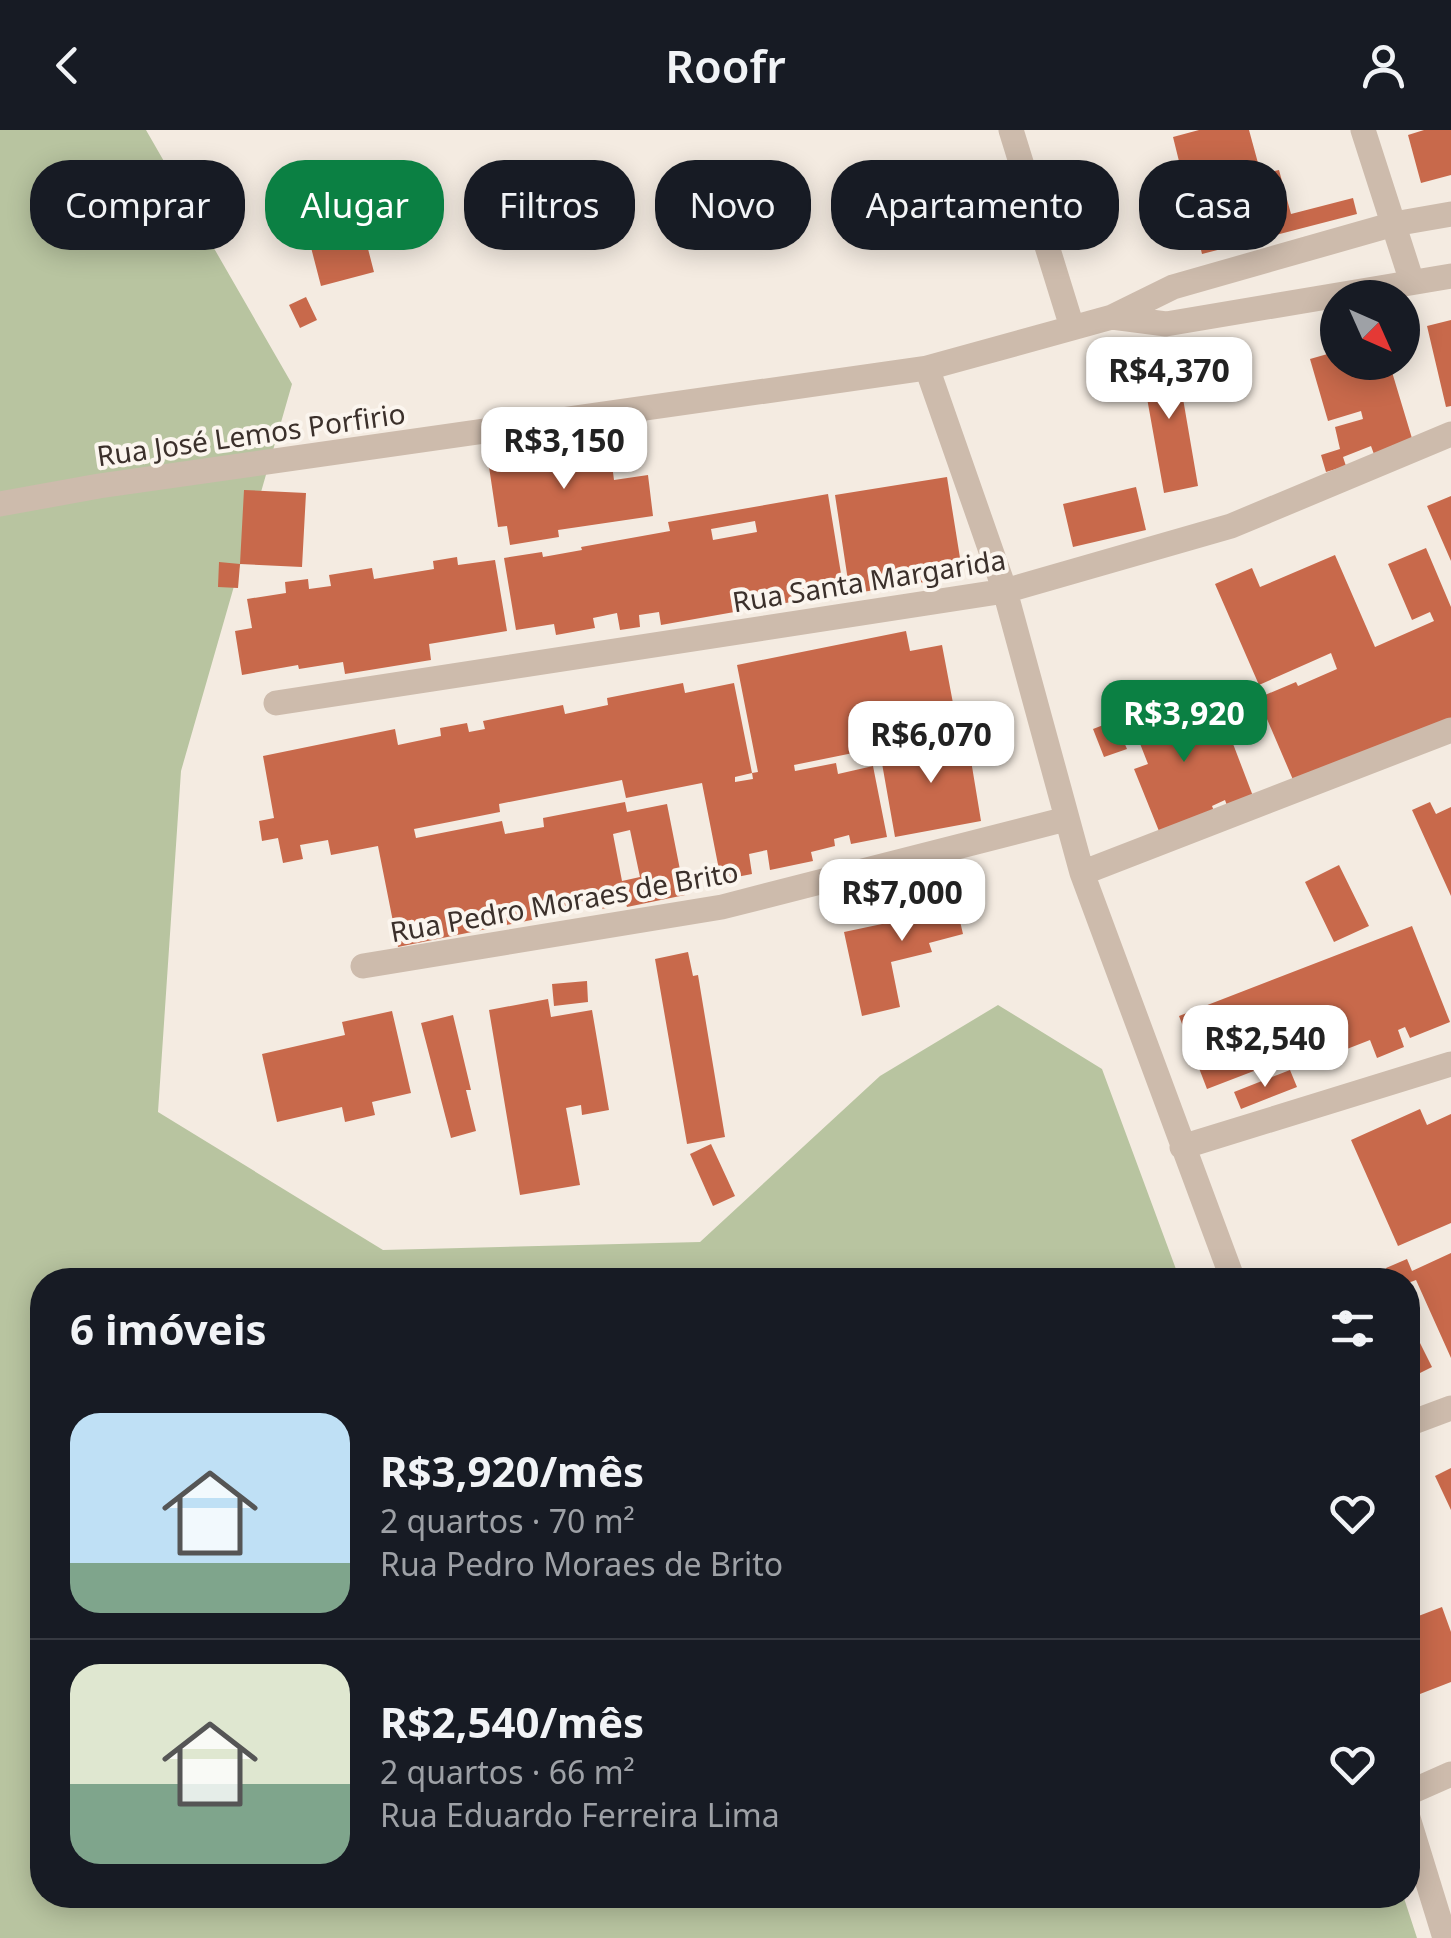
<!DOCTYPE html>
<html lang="pt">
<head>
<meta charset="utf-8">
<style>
	:root { --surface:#171b24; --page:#20242c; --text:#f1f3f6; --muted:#9ea1a6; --line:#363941; --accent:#0b8043 }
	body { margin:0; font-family:"Noto Sans",sans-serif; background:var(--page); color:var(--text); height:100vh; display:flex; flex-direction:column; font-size:38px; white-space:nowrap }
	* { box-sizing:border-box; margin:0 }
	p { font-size:32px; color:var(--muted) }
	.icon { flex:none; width:55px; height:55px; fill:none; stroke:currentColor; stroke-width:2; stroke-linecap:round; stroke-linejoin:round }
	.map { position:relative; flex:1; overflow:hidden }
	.side { position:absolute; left:30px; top:1138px; width:1390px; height:640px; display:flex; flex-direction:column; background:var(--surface); border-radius:40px; box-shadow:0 5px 25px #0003 }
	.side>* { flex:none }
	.banner { position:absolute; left:30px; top:30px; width:1392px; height:90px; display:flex; gap:20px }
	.needle { width:65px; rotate:135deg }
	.tools { position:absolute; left:1320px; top:150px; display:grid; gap:20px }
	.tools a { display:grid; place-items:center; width:100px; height:100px; border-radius:50%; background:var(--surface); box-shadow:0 5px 25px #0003; font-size:50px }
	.price { position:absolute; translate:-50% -85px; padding:0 22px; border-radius:20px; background:#fff; color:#222; font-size:32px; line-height:65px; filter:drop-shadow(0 2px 5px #0008) }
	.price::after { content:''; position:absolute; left:50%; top:60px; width:30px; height:22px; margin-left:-15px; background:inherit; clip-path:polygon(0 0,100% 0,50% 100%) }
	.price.current { background:var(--accent); color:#fff }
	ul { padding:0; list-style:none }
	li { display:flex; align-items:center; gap:30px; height:250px; padding:0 40px }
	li+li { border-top:2px solid var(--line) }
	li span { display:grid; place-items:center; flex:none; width:280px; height:200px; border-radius:30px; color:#555 }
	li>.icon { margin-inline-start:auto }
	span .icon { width:120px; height:120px; fill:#fffc; stroke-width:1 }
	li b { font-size:42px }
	h2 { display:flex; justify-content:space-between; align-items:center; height:120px; padding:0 40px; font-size:42px }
	.chip { padding:0 35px; border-radius:40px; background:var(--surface); box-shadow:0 5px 25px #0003; font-size:35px; line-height:90px }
	.chip.current { background:var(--accent); color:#fff }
	header { display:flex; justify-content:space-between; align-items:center; height:130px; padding:0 40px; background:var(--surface); font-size:45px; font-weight:600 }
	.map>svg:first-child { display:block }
	.green { fill:#b8c4a0 }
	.building { fill:#c8694b; fill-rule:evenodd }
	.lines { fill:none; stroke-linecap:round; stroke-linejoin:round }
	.minor { stroke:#cdbbac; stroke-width:25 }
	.labels { text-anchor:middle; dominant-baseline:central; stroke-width:8; stroke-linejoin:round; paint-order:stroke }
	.street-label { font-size:28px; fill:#3b302b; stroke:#fbf5ee }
</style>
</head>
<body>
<header><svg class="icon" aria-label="back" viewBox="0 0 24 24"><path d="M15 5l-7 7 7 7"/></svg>Roofr<svg class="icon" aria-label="person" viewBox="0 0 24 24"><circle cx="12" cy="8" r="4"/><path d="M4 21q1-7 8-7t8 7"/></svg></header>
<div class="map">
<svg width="1451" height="1808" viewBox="0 0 1451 1808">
	<rect width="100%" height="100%" fill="#f4ebe1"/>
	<path class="green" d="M0,0H146L292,254L181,641L158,982L383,1120L700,1112L880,946L998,875L1102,939L1180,1150H42V1765H1403L1417,1808H0Z"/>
	<path class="building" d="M1199,0H1249L1261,44L1279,40L1291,84L1353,68L1357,84L1202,124L1173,7Z
		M1424,0H1451V45L1421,53L1408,5Z
		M346,34L374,142L321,156L293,48Z
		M306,167L317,190L300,198L289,175Z
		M1451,190V276L1446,277L1427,196Z
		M1338,221V232H1389L1414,315L1375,327L1371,316L1343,327L1346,336L1326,342L1321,325L1340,319L1335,297L1363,289L1361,281L1328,291L1310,229Z
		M1175,222L1198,356L1164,363L1140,229Z
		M609,312L614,350L648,345L653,386L558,400L559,407L510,415L507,396L498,397L488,330Z
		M947,347L961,434L929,439L931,451L850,464L835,365Z
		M1136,357L1146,400L1073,417L1063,374Z
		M244,360L306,363L302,437L240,434Z
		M828,364L843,456L807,463L808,469L661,495L659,482L639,485L640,497L620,500L617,483L593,488L595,498L556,505L554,494L516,500L504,428L542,422L543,427L582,420L581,417L670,401L668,392ZM755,391L757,402L713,410L711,399Z
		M1451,366V431L1427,376Z
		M1426,418L1451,477V589L1297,659L1258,568L1296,552L1298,556L1337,539L1331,523L1259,555L1215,454L1252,438L1260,457L1335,425L1375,517L1434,491L1430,482L1412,490L1388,434Z
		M457,427L458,435L495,430L507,501L429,514L431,530L345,544L343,532L299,539L298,535L242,545L235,501L252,498L247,469L286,463L285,452L308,449L309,459L331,456L329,445L372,438L374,449L434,439L433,431Z
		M219,432L240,434L238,458L218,457Z
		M906,501L910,521L942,515L956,589L925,596L927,608L794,635L795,641L836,633L838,644L873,636L887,707L851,714L849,705L834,709L835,716L811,722L813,731L770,740L767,720L749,724L752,744L721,750L702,653L626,668L622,650L499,674L500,682L414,699L416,708L502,691L505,704L544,697L543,688L625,672L627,682L667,674L685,765L627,777L626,774L601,779L600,771L560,780L561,784L398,817L378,716L331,725L328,710L300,715L303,729L283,733L278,708L262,711L259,691L274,688L263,626L395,599L398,615L441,606L440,598L467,593L469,602L485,599L483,591L563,575L565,584L608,575L607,568L683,553L685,563L734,553L752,643L735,647V652L753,649L752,643L758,642L737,535ZM630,700L640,747L622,751L613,704Z
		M1214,564L1256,674L1230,684L1225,670L1212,676L1217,689L1163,711L1134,639L1148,634L1137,606L1124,612L1127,619L1104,627L1093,599L1129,585L1133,596Z
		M967,606L981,691L895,707L880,622Z
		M1430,672L1436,684L1451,677V766L1412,680Z
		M1339,735L1369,796L1334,812L1305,752Z
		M976,758L982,782L959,787L963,804L929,813L932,822L891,832L900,877L862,886L844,802L882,794L879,782Z
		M1412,796L1450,892L1410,908L1405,897L1398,900L1404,917L1377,928L1370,910L1329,926L1325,915L1310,921L1314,931L1290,940L1285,929L1207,959L1179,886Z
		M688,822L693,846L698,845L725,1007L687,1014L655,829Z
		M587,851L588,872L554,876L552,854Z
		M548,869L551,887L592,880L609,980L582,985L581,975L566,978L580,1055L520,1065L489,880Z
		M392,881L411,963L372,972L375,985L345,992L342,977L277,992L262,924L345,905L342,892Z
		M453,885L471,960H466L476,1001L451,1008L421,893Z
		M1290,940L1297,957L1241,979L1234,962Z
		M1420,979L1427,995L1451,984V1093L1398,1116L1351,1010Z
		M711,1014L735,1066L713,1076L690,1024Z
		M1451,1123V1228L1416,1150L1408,1153V1150H1391L1386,1138L1407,1129L1412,1141Z
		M1408,1189L1432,1237L1408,1249Z
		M1451,1338V1380L1435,1346Z
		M1442,1477L1451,1502V1552L1420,1564L1408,1532V1490Z"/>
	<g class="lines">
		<path class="minor" d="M1011,0L1072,197
			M1363,0L1412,152
			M1112,187L1166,194L1451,146
			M927,238L1005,461L1082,743L1233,1150
			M0,374L99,356L927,238L1112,187L1173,157L1394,94L1451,84
			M276,573L1005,461L1231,396L1451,304
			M1082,743L1451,600
			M363,836L722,777L1066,689
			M1182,1017L1451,934
			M1408,1294L1451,1278
			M1408,1663L1451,1644
			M1408,1688L1445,1808"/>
	</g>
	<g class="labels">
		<g class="street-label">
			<text transform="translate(251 304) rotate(-8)">Rua José Lemos Porfirio</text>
			<text transform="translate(869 450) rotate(-9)">Rua Santa Margarida</text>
			<text transform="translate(564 771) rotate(-10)">Rua Pedro Moraes de Brito</text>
		</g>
	</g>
</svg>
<div class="tools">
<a><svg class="needle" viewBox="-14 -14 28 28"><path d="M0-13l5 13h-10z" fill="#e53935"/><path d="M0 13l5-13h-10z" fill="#9ea1a6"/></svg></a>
</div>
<b class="price" style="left:1169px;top:292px">R$4,370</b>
<b class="price" style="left:564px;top:362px">R$3,150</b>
<b class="price current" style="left:1184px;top:635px">R$3,920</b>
<b class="price" style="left:931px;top:656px">R$6,070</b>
<b class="price" style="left:902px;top:814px">R$7,000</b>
<b class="price" style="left:1265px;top:960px">R$2,540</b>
<div class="banner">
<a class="chip">Comprar</a>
<a class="chip current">Alugar</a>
<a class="chip">Filtros</a>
<a class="chip">Novo</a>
<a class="chip">Apartamento</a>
<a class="chip">Casa</a>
</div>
<section class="side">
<h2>6 imóveis<svg class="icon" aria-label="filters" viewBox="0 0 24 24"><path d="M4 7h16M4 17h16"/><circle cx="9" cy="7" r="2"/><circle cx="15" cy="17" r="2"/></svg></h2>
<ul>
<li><span style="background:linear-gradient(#bfe0f5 75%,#7fa58c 0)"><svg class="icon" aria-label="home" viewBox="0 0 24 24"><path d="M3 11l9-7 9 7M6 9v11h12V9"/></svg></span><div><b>R$3,920/mês</b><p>2 quartos · 70 m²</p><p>Rua Pedro Moraes de Brito</p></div><svg class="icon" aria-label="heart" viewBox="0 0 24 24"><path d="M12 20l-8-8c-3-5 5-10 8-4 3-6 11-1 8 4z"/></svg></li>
<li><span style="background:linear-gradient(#dfe7d0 60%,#7fa58c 0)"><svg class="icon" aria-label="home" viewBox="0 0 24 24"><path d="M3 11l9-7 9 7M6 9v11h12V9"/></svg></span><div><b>R$2,540/mês</b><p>2 quartos · 66 m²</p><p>Rua Eduardo Ferreira Lima</p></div><svg class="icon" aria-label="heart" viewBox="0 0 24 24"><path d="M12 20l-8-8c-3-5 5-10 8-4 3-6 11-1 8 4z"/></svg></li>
</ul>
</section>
</div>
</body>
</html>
